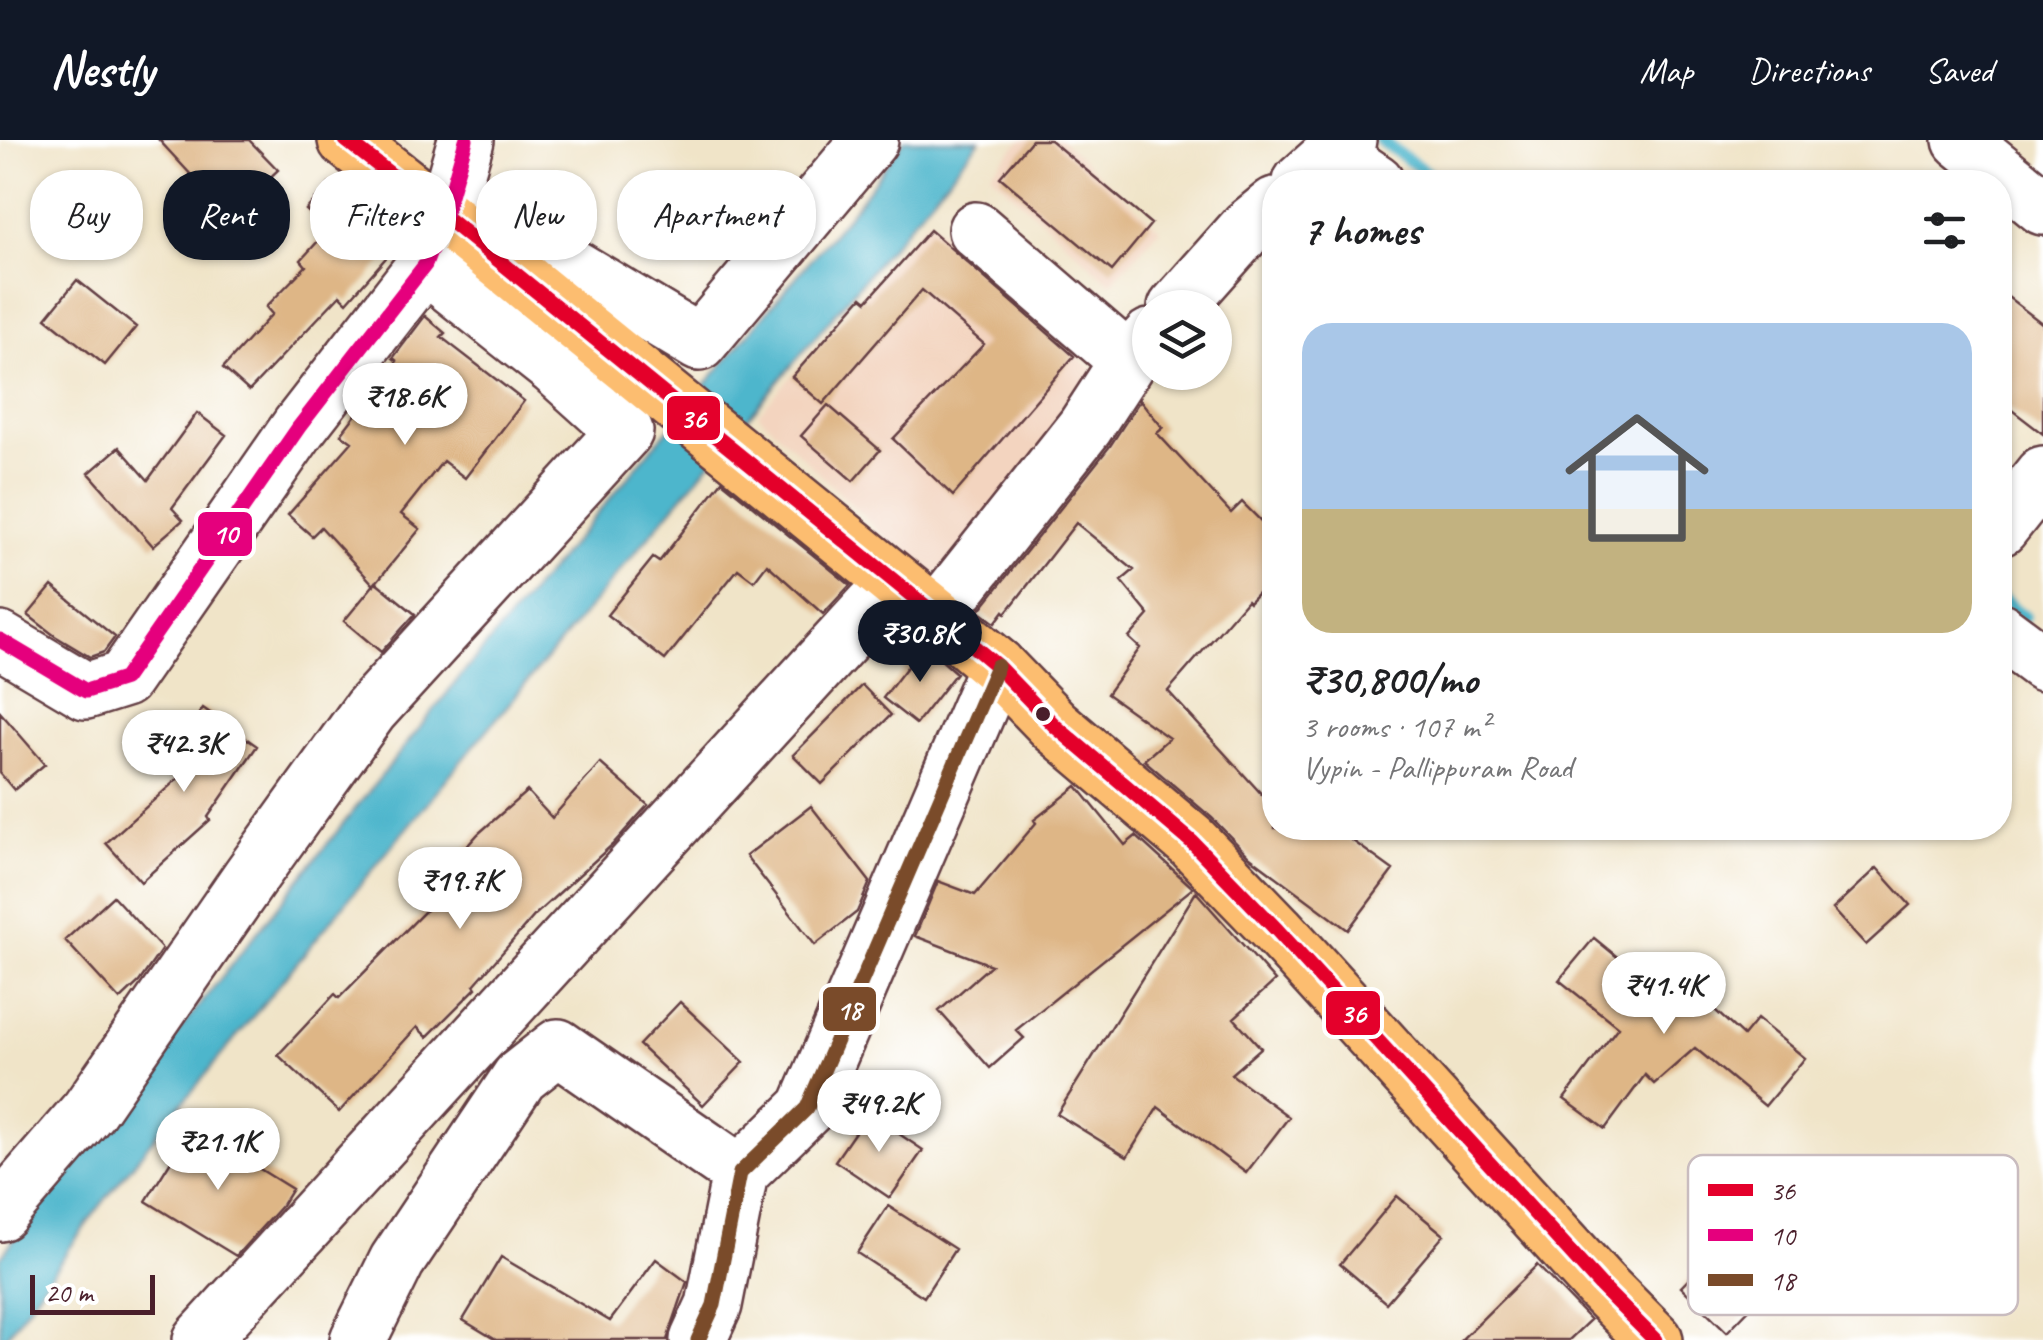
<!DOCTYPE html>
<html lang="en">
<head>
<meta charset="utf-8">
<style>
	:root { --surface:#fff; --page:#f6f6f6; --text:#202124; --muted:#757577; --accent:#111827 }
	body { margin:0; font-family:Caveat,sans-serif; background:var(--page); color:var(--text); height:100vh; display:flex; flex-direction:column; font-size:38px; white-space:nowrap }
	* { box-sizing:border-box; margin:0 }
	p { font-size:32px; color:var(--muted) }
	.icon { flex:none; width:55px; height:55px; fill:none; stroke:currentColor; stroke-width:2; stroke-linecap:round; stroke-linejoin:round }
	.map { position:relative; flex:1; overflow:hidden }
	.drawer { position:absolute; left:1262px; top:30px; width:750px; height:670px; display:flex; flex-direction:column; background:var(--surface); border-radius:40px; box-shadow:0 2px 8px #0004 }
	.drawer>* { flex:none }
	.top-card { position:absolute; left:30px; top:30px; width:950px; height:90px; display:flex; gap:20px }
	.buttons { position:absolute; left:1132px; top:150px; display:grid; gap:20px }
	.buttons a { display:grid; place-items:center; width:100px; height:100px; border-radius:50%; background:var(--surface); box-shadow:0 2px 8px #0004; font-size:50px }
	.scale { position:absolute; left:30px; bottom:25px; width:125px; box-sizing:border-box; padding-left:10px; border:5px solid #4a1f2b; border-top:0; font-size:28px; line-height:35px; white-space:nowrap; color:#4a1f2b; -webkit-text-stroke:8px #fff; paint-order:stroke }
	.price { position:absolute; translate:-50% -85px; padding:0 22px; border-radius:35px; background:#fff; color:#222; font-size:32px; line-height:65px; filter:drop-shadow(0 2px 5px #0008) }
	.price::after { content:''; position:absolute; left:50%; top:60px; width:30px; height:22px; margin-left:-15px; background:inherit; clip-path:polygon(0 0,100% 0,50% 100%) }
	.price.active { background:var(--accent); color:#fff }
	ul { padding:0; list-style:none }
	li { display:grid; align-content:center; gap:20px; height:530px; padding:0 40px }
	li span { display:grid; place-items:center; height:310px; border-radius:30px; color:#555 }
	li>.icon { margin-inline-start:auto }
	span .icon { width:180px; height:180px; fill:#fffc; stroke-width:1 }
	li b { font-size:42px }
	h2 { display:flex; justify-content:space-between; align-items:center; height:120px; padding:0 40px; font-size:42px }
	.tag { padding:0 35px; border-radius:40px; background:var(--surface); box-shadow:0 2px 8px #0004; font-size:35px; line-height:90px }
	.tag.active { background:var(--accent); color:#fff }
	header { display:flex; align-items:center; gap:60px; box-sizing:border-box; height:140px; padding:0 50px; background:var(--accent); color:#fff }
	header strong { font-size:48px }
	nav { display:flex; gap:55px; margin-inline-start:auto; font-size:35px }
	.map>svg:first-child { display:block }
	.built { fill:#f3d4bf }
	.water { fill:#4db6cc; stroke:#4c6a7c; stroke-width:2.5 }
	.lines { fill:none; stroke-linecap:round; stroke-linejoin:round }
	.stream { stroke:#4db6cc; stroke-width:12 }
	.building { fill:#deb686 }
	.minor-casing { stroke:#633d43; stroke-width:60 }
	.major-casing { stroke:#633d43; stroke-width:60 }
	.minor { stroke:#fff; stroke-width:55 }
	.major { stroke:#fcbd6f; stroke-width:55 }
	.bus-1-casing { stroke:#fff; stroke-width:22 }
	.bus-2-casing { stroke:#fff; stroke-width:22 }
	.bus-3-casing { stroke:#fff; stroke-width:22 }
	.bus-1 { stroke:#e4002b; stroke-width:15 }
	.bus-2 { stroke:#e5007d; stroke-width:15 }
	.bus-3 { stroke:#7a4b2a; stroke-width:15 }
	.bus-dot { fill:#4a1f2b; stroke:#fff; stroke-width:4 }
	.key { fill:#fff; stroke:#c9bcbf; stroke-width:2.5 }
	.key-label { font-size:28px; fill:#4a1f2b }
	.line-badge { stroke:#fff; stroke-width:4 }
	.badge-label { font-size:28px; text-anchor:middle; font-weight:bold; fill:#fff }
</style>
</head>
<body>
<header>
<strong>Nestly</strong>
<nav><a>Map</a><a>Directions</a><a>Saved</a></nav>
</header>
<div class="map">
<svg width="2043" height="1200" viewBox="0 0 2043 1200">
	<rect width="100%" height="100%" fill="#fff"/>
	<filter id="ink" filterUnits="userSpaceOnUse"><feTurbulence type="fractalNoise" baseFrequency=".01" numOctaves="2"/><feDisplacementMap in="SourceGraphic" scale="20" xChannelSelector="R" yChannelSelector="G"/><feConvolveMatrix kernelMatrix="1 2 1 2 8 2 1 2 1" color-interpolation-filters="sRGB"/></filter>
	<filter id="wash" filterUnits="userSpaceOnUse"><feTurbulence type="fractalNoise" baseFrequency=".0048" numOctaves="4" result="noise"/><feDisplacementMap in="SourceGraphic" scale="40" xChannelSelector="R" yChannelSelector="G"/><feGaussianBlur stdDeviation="2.25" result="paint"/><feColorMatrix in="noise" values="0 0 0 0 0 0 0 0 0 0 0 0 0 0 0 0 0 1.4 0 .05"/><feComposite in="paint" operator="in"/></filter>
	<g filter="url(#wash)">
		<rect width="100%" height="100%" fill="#f0e4c8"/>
		<path class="built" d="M1021,0H1061L1160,89L1111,143L990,33Z
			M928,80L1114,249L940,451L758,274Z"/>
		<path class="water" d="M904,0H980L462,620L149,1004L94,1074L4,1200H0V1118L16,1096L459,538L859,62Z"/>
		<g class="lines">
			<path class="stream" d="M1380,0L1440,42
				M2000,457L2025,477"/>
		</g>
		<g id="blocks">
			<path class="building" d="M159,0H249L278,30L229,76Z
				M1032,0H1050L1151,84L1112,131L1000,37Z
				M331,42L399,103L347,162L340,155L249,251L223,228L272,174L266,167L306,126L301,120L328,90L306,70Z
				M930,90L1074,216L953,356L893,299L984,204L922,150L823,264L792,237L862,157L867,161Z
				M77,140L136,187L105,225L46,178Z
				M2000,151L2043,184V294L2000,261Z
				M425,176L445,193L441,197L524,261L465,338L443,321L401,374L420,389L374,445L321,387L312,396L288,375L352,302L341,294L397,221L393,218Z
				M1140,260L1163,288L1157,293L1231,373L1242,362L1275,395V436L1249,462L1247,460L1168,551L1275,669V688H1335L1393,730L1348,790L1250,717L1212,678L1144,620L1169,598L1107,554L1140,508L1129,498L1149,475L1121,441L1134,430L1076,383L1006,473L1004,471L995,483L979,471L1110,306Z
				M828,265L880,310L853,341L801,296Z
				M197,273L226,295L172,368L183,380L153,406L89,333L119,307L148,340Z
				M722,341L850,445L823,474L767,424L754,441L738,429L665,520L607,475L653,418L659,422Z
				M376,442L415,474L381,512L344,481Z
				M52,446L115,497L104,512L90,517L55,496L28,475Z
				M924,505L956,533L916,584L883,558Z
				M862,545L891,575L822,644L793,615Z
				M203,568L257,606L208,677L210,680L141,742L106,703L183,634L165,622Z
				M0,572L45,624L14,650L0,633Z
				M600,623L648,665L612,705L536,774L474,845L476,848L427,897L417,887L339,972L278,915L335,854L339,858L430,766L421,758L478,694L527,651L552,678Z
				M1077,646L1125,705L1136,696L1193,748L1016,890L1024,898L990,928L939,871L991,825L915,796L938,741L975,755L1036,683L1034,680Z
				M811,666L870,742L857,772L815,805L746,716Z
				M1877,728L1910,765L1866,805L1833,769Z
				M1196,752L1275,841L1234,878L1261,908L1231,934L1289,977L1246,1033L1158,967L1127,1017L1057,974Z
				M113,756L162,809L139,842L120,860L65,800Z
				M1594,798L1659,851L1675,833L1743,896L1757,879L1805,918L1765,966L1695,908L1654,944L1645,935L1605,989L1564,959L1618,887L1559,840Z
				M680,862L744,922L703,965L639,905Z
				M868,973L923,1010L890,1058L835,1021Z
				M192,987L292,1049L282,1065L236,1116L146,1061Z
				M1397,1056L1444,1095L1386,1163L1340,1124Z
				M888,1066L955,1109L924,1157L857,1113Z
				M1727,1100L1772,1146L1727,1192L1681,1147Z
				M501,1117L610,1181L656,1119L687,1142L667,1200H496L463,1180Z
				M1537,1125L1590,1180L1569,1200H1461Z"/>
		</g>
	</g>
	<g filter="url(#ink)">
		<use href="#blocks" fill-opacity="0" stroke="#633d43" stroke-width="2.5"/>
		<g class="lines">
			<g class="minor-casing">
				<path id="minor" d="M1961,0L2043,67
					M1335,14L1376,42
					M1301,42L1348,0
					M444,76L519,95L699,203L870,0
					M976,90L1128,221
					M1176,168L1248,87L1275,65
					M2000,388L2043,334
					M936,475L1085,287L1128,221L1150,197
					M2000,491L2043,523
					M0,500L86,551L124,539L299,287L425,125L444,76L466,0
					M0,1073L89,970L250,737L370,570L625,291L555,228L425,125
					M201,1200L873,466
					M358,1200L397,1121L520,937L558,907L740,1033
					M698,1200L714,1165L740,1033L807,968L997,526"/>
			</g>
			<g class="major-casing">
				<path id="major" d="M346,0L444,76L936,475L997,526L1055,586L1192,702L1277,790L1600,1145L1655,1200"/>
			</g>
			<use href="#minor" class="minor"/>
			<use href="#major" class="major"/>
			<g class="bus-1-casing">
				<path id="bus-1" d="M346,0L444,76L936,475L997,526L1055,586L1192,702L1277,790L1600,1145L1655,1200"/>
			</g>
			<g class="bus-2-casing">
				<path id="bus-2" d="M0,500L86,551L124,539L299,287L425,125L444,76L466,0"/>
			</g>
			<g class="bus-3-casing">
				<path id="bus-3" d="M698,1200L714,1165L740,1033L807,968L997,526"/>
			</g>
			<use href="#bus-1" class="bus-1"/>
			<use href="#bus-2" class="bus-2"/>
			<use href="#bus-3" class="bus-3"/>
		</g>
	</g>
	<circle class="bus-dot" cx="1043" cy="574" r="9"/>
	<rect x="1688" y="1015" width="330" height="160" rx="15" class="key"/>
	<rect x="1708" y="1044" width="45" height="12" fill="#e4002b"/>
	<rect x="1708" y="1089" width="45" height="12" fill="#e5007d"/>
	<rect x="1708" y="1134" width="45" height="12" fill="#7a4b2a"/>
	<g class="key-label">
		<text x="1770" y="1060">36</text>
		<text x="1770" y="1105">10</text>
		<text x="1770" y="1150">18</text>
	</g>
	<g class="line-badge">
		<rect x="665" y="254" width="57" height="48" rx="10" fill="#e4002b"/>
		<rect x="196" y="370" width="58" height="48" rx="10" fill="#e5007d"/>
		<rect x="821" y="845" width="57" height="48" rx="10" fill="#7a4b2a"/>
		<rect x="1324" y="849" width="58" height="48" rx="10" fill="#e4002b"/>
	</g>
	<g class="badge-label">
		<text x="693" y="288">36</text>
		<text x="225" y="403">10</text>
		<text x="849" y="879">18</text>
		<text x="1353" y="883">36</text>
	</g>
</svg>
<div class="buttons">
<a><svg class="icon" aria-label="layers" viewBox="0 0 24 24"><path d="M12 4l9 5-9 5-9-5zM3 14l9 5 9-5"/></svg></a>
</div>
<div class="scale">20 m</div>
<b class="price" style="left:405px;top:308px">₹18.6K</b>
<b class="price active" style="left:920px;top:545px">₹30.8K</b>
<b class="price" style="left:184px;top:655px">₹42.3K</b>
<b class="price" style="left:460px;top:792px">₹19.7K</b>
<b class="price" style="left:1664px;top:897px">₹41.4K</b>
<b class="price" style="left:879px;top:1015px">₹49.2K</b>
<b class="price" style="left:218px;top:1053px">₹21.1K</b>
<div class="top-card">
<a class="tag">Buy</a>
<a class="tag active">Rent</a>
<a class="tag">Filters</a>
<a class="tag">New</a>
<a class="tag">Apartment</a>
</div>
<section class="drawer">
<h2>7 homes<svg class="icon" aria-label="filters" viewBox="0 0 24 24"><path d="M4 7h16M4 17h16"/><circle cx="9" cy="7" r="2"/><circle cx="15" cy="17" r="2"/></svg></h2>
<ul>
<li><span style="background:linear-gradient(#a9c7e8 60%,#c2b280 0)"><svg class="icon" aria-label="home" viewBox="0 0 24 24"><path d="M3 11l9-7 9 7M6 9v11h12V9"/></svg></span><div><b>₹30,800/mo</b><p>3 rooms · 107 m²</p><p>Vypin - Pallippuram Road</p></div></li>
</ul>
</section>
</div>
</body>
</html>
